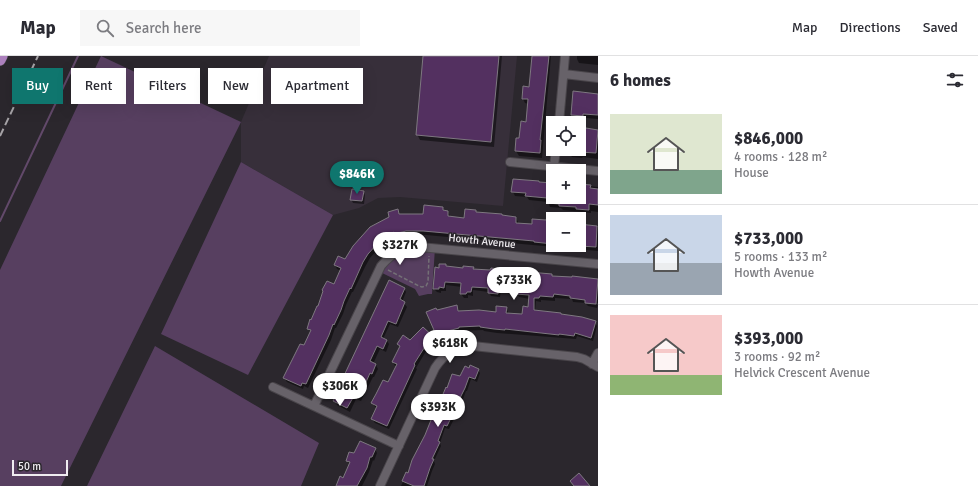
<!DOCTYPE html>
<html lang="en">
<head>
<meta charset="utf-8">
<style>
	:root { --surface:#fff; --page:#f7f7f7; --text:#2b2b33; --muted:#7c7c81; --line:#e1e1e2; --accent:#0f766e }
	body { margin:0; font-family:Signika,sans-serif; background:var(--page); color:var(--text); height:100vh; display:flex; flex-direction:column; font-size:15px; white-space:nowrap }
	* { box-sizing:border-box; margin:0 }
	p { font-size:13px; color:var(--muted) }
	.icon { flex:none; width:22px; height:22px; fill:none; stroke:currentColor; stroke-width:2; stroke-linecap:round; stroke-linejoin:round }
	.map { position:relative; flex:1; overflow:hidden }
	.drawer { display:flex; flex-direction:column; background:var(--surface); width:380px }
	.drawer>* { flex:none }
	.banner { position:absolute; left:12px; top:12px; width:380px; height:36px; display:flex; gap:8px }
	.buttons { position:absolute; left:546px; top:60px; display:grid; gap:8px }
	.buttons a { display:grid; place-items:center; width:40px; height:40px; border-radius:0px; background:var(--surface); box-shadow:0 4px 16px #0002; font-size:20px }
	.scale { position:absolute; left:12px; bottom:10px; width:56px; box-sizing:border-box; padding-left:4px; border:2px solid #efecf0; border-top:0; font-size:11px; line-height:14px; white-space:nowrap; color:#efecf0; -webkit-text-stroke:3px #2b272d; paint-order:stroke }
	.price { position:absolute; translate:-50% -34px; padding:0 9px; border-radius:14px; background:#fff; color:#222; font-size:13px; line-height:26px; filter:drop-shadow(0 1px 2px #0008) }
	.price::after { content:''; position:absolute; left:50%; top:24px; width:12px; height:9px; margin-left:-6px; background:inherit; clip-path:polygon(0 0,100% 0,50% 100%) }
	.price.on { background:var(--accent); color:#fff }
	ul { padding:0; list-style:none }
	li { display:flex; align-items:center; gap:12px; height:100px; padding:0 12px }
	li+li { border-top:1px solid var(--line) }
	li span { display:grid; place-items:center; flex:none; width:112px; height:80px; border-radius:0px; color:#555 }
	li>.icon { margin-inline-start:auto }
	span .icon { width:48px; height:48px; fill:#fffc; stroke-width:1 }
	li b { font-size:17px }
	h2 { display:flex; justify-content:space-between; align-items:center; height:48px; padding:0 12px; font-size:17px }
	.pill { padding:0 14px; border-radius:0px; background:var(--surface); box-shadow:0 4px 16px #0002; font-size:14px; line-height:36px }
	.pill.on { background:var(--accent); color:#fff }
	header { display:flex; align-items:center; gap:24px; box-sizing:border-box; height:56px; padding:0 20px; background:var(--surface); border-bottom:1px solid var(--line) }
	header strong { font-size:19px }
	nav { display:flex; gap:22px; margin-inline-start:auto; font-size:14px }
	.search { width:280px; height:36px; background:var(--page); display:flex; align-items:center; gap:10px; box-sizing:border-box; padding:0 14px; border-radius:0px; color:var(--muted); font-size:15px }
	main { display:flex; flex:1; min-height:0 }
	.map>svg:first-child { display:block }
	.built { fill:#372f3a }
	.green { fill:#573f60 }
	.shadow { fill:#0007 }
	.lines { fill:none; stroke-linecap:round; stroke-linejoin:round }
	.stream { stroke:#62496a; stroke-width:2 }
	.building { fill:#533060; stroke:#7e7880 }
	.minor-casing { stroke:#49454a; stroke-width:10 }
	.primary-casing { stroke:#49454a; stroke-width:12 }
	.path { stroke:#747076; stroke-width:1.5; stroke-dasharray:4 2; stroke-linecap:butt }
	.minor { stroke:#676269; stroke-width:8 }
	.primary { stroke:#ac80bd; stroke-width:11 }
	.rail { stroke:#a5a2a6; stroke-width:2; stroke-dasharray:8 4; stroke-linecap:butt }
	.labels { text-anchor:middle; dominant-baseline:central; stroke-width:3; stroke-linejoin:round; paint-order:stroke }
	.street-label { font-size:11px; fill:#efecf0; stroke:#2b272d }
</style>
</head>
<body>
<header>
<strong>Map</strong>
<div class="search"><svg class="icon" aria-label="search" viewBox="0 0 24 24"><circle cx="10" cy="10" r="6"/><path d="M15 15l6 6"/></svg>Search here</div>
<nav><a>Map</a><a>Directions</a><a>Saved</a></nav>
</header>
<main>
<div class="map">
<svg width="598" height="430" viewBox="0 0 598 430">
	<rect width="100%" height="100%" fill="#2b272d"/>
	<path class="built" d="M269,0H517L503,150L400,141L378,142L359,152L333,159L241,106V66Z"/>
	<path class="green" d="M101,0L241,66L61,430H0V214Z
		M241,106L333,159L248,319L161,278Z
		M435,192L432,238H428L419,240L415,233L378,215L396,196Z
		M155,290L319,387L301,430H87Z"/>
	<path class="shadow" d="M424,0H502L494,91L420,84L417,78Z
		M533,0H551L542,102L519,100L516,95L520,83L527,67L529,48L525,47L523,43L530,32Z
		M577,0H598V9L579,7L577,3Z
		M598,39V63L586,62L585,64H575L572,59Z
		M579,74L598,75V103L583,101L582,102L572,101L568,96L569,93H579Z
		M539,127L553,128V141H579V129L598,131V156L591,155V157L563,154L561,152L550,151L548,146L529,144L527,141L515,140L513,136Z
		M363,135L365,139L364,148L353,147L351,143Z
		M443,152L445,155L448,156L450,160V162L465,163L475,155L477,157L502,159L503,160L516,162L518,166V168L533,169L553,163V189H579V166L584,167L586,170L598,171V195L426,179H409L398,182L396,179L378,190L379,192L370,202L365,211L353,236H352L346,249L343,258L336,272H335L331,284L308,332L304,330L303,333L287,326L284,322L304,290L311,277L308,272L334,229L341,215L337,213L335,209L345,204L397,154L400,159H424Z
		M446,209L447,211L464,213L473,212L474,214L552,221L583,222L598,224V247L586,246V247L573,246L572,243L555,242V245L541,244V246L536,245L535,255L595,266L597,270L593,285L577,280L576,283L497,277L484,275L483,274L460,275V276L445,280L446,282L440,284L438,280L437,255L456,251L459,256L497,257L506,252L508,256V258L523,259L529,252L530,243L519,241L516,236L501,234L500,241L491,240L489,236L473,234V240L468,239V242H464L461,238L462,231L446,229V235H441V237L437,236L434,233L440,213Z
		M404,232L406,236L402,246L404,247L407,251L398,271L390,268L383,283L387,285L389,288L386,296L380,293L373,308L376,309L378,313L374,321H373L361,345L356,343L350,356L337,349L335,345L340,335L339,332Z
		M586,248L598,249L597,252L588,250Z
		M434,282L436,286L430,293L428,292L416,312L417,313L389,373L375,367L372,363L377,352L375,351L373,347L389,327L397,311L395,310L393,306L400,291L398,288L410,285Z
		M469,313L478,314L480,317L477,326L471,323L467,335H466L460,351L461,353L457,362L455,361L449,373L445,372L440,387L441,390L434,405L435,408L432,415L427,430H401L407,417L408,418L460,321Z
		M375,393L377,397L374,405L373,404L369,416L362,430H337L343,423L350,409L347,405L354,399Z"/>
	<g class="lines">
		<path class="stream" d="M0,165L78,0"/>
	</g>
	<path class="building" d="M423,0H499L491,86L416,79Z
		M532,0H549L540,84H541L540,97L515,95L516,82H519L521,65L526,66L528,43H522L523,30L529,31Z
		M573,35L598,38V59L583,58V60L571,59Z
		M586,72L598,74L596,97L579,96V73L585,74Z
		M513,123L539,125V126L553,127V141H579V128L591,129L590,132L598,133V149L589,148V154L576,153V151L559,150V148L547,147V142L525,140L526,137L511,136Z
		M352,133L364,135L362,145L350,144Z
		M424,149L443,151V154L448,155V160L464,162L465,153L476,154V156L502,158V159L516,161V167L532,168V163L546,164L547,162H553V188L534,186V185L423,175H406L394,178V176L376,186L378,187L368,198L363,206L351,233L350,232L344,245L341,254L334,269L333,268L329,279L306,328L302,327L301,330L283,322L300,288L304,289L311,274L307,273L310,263L311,264L317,250H318L323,235L322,234L327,225L334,228L341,212L334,209L338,200L345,203L353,190L370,171L389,161L388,156L398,153L399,158H423Z
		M579,168L597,170L596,191L579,190Z
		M439,208H446V210L463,212V210L474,211L473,213L490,214L491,212L517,216V215L552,218V220L572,221V220L598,223L596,248L585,247V244L570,242V240L554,238L553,241L540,240L539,242H534V254L561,257V258L582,261L596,265L591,282L575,277L574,280L559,278V279L505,273V274L494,273L480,271V270L459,271V272L444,276L445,278L437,281L426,256L436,252L437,254L457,249L458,255L479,254L496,256V250L507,251L506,257L522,258L523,250L528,251L529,239L515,238L516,233L499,230L498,238L488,237V232L472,231L471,236H467L466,238H460L461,227L445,226L444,232L439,231V233H433L435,211L439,212Z
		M389,224L405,232L400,243L405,246L396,268L388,265L381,281L387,284L383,293L377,290L370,305L376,308L372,318L370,317L359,342L354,340L347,352L333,345L340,333L338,332L341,326Z
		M423,271L435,282L427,290L426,289L414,308L415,309L387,370L371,363L377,350L371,347L376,338L383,324L388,326L397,308L392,306L400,290L397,288L403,279L410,284Z
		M470,309L479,313L475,323L469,321L465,332L457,348L460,349L455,359L453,358L447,370L444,369L438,385L440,386L432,403H434L430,412L424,430H414L402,425L406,416L408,417L412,404L425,379L435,354L436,355L446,331L447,332L452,318L460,320L465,310L469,312Z
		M360,385L376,392L372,401H370L367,412L357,430H336L340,420L343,422L350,406L346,405L349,396L354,397Z
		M579,417L590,430H574L570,425Z"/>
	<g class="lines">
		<g class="minor-casing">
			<path id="minor" d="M564,18L598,22
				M559,67L565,0
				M510,106L598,115
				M554,110L556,93
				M592,308L598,297
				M273,331L399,390
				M314,350L381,210C391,198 403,190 420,191L598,208
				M380,430L435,312C445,297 455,291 473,290L577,301L584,303L598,311"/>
		</g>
		<g class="primary-casing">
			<path id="primary" d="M0,4L2,0"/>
		</g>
		<path class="path" d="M388,214L419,230L422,231L426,230L428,226L429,200"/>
		<use href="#minor" class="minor"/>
		<use href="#primary" class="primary"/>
		<path class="rail" d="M0,80L38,0"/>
	</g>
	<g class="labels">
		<g class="street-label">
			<text transform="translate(482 185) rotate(6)">Howth Avenue</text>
		</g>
	</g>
</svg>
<div class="buttons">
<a><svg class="icon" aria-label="locate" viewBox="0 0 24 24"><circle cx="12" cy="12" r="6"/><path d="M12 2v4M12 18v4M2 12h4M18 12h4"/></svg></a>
<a>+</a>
<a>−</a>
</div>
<div class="scale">50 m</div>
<b class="price on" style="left:357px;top:139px">$846K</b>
<b class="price" style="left:400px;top:210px">$327K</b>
<b class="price" style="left:514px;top:245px">$733K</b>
<b class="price" style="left:450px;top:308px">$618K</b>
<b class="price" style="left:340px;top:351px">$306K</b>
<b class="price" style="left:438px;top:372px">$393K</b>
<div class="banner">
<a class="pill on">Buy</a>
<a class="pill">Rent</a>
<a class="pill">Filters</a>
<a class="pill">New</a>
<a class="pill">Apartment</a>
</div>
</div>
<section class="drawer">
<h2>6 homes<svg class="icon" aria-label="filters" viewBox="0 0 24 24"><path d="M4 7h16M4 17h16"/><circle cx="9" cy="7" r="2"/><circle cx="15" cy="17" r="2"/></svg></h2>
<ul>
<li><span style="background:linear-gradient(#dfe7d0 70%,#7fa58c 0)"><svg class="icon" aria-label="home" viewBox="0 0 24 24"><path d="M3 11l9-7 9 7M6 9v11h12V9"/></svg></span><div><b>$846,000</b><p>4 rooms · 128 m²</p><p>House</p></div></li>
<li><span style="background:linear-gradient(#c9d6e8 60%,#9aa5b1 0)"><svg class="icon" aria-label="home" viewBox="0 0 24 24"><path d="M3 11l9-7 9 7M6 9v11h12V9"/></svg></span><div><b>$733,000</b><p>5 rooms · 133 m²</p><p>Howth Avenue</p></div></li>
<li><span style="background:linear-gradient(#f6c9c9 75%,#8fb573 0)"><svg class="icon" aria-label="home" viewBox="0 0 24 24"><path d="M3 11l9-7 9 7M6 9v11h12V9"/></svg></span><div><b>$393,000</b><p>3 rooms · 92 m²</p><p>Helvick Crescent Avenue</p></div></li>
</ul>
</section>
</main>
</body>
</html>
